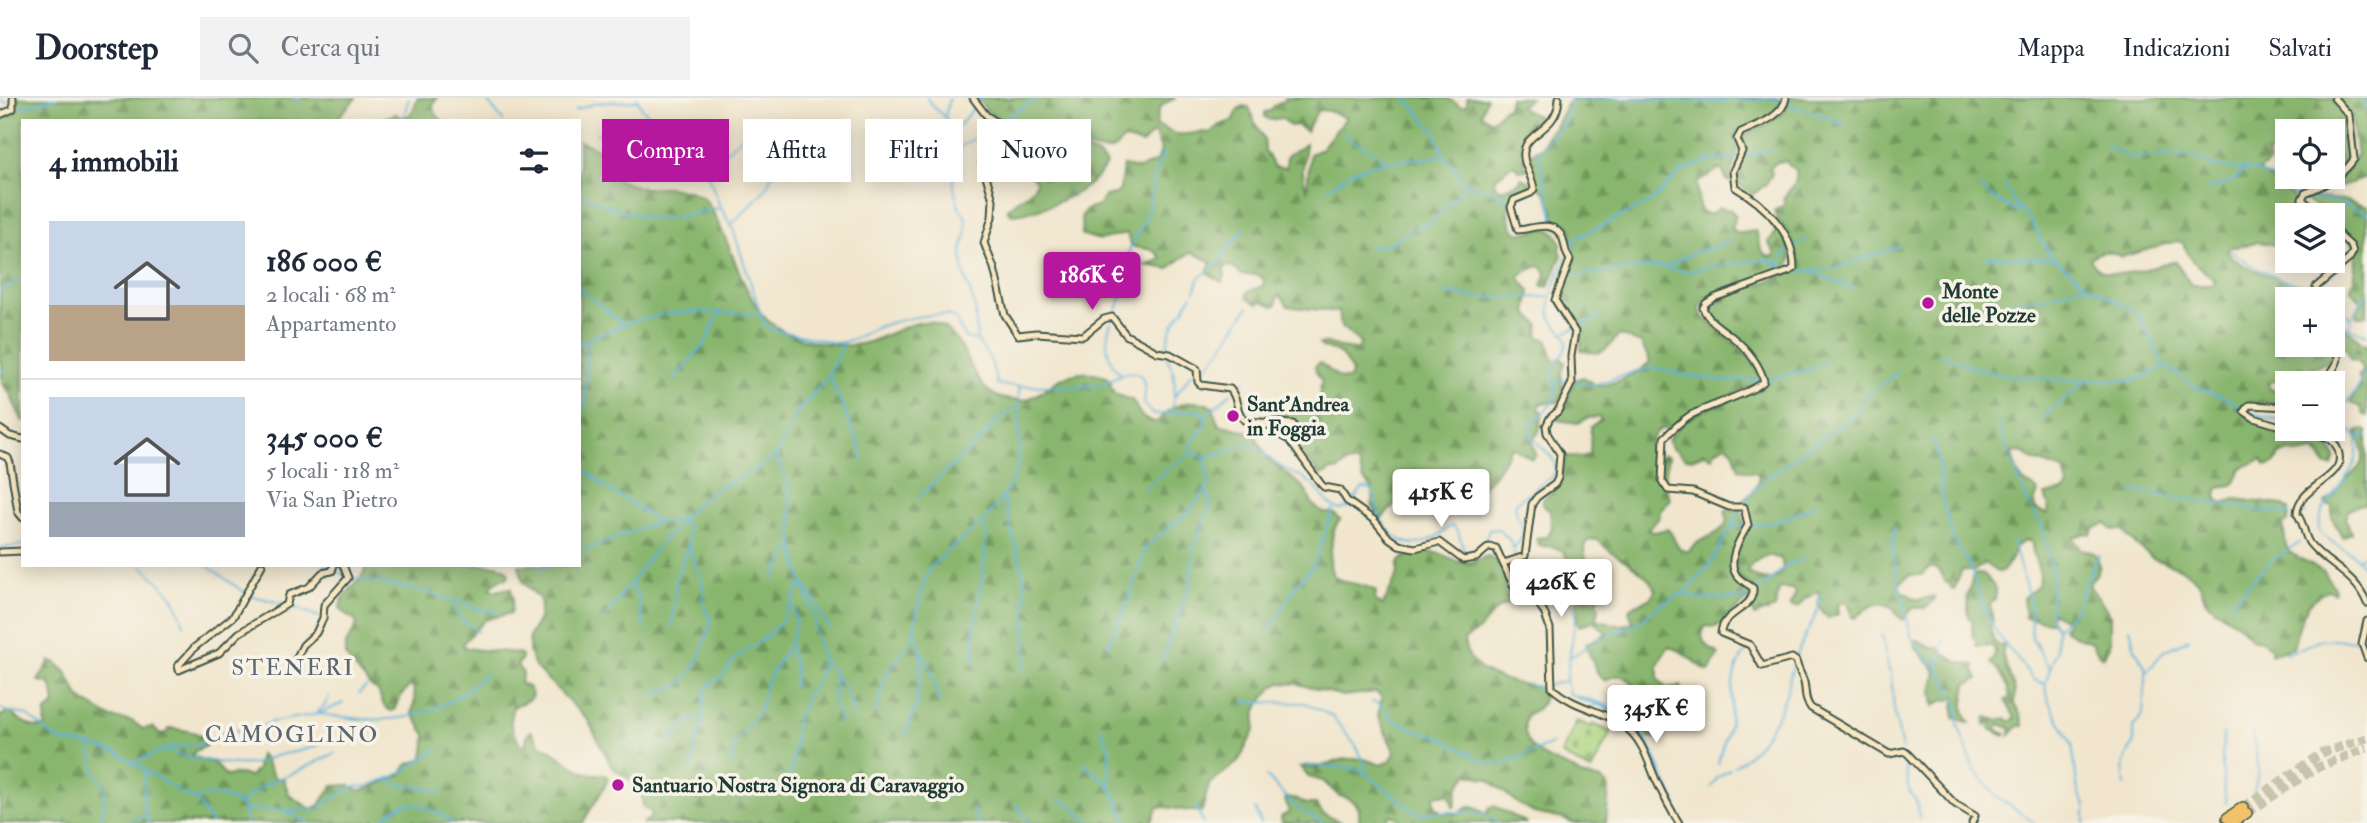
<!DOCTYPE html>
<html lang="it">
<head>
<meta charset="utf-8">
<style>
	:root { --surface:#fff; --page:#f2f2f3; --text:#1f2937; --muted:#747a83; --line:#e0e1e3; --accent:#b5179e }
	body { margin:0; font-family:"IM FELL Double Pica",serif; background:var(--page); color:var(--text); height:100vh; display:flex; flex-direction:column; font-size:26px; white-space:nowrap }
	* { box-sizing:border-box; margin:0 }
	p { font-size:23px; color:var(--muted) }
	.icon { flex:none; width:38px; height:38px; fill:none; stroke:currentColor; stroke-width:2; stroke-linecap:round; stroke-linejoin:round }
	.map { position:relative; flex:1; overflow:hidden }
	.sheet { position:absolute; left:21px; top:21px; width:560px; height:448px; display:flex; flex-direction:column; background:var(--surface); border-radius:0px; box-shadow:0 4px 18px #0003 }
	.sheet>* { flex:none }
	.banner { position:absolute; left:602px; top:21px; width:665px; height:63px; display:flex; gap:14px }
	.tools { position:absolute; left:2275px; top:21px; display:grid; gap:14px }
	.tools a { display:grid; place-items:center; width:70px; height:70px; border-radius:0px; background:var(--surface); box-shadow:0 4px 18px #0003; font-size:35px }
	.price { position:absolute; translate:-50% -60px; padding:0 16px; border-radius:7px; background:#fff; color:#222; font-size:23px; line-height:46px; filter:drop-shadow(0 2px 4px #0008) }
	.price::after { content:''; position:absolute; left:50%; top:42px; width:21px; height:16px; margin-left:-10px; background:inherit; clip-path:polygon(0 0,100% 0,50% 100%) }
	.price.current { background:var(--accent); color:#fff }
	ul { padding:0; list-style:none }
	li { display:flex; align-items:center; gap:21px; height:175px; padding:0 28px }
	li+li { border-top:2px solid var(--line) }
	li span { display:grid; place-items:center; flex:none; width:196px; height:140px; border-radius:0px; color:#555 }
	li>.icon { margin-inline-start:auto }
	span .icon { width:84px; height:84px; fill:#fffc; stroke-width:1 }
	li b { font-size:30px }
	h2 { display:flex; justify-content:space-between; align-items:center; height:84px; padding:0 28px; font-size:30px }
	.pill { padding:0 24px; border-radius:0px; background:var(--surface); box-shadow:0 4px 18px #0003; font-size:24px; line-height:63px }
	.pill.current { background:var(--accent); color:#fff }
	header { display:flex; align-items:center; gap:42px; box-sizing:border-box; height:98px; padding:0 35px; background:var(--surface); border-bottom:2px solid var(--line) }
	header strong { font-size:33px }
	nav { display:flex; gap:38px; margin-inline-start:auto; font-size:24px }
	.search { width:490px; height:63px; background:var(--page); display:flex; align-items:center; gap:18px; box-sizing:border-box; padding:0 24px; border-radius:0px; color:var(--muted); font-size:26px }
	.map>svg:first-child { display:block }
	.forest { fill:url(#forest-firs); stroke:#547a51; stroke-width:2; fill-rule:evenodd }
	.cemetery { fill:url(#cemetery-stones); stroke:#66895a; stroke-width:2 }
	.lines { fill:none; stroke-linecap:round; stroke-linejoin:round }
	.stream { stroke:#5eb3da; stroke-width:2 }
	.river { stroke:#5eb3da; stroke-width:4.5 }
	.highway-tunnel { stroke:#c7c4ae; stroke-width:9; stroke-dasharray:9 4.5; stroke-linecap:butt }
	.secondary-casing { stroke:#3e564b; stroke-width:9 }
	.highway-casing { stroke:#3e564b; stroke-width:12 }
	.secondary { stroke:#fae7c3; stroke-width:5 }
	.highway { stroke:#f2c26a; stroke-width:9 }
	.poi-dot { fill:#b5179e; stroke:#f7f3e8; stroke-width:2.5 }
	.labels { text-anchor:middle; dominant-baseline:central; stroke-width:7; stroke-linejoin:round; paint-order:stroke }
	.poi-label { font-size:21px; font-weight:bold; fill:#1f3d34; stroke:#f7f3e8; text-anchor:start }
	.neighbourhood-label { font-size:23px; letter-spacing:2px; fill:#5d6771; stroke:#f7f3e8 }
</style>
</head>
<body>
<header>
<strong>Doorstep</strong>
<div class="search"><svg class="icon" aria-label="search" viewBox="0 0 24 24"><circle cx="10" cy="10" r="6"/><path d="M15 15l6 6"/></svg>Cerca qui</div>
<nav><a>Mappa</a><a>Indicazioni</a><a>Salvati</a></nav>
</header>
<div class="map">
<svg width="2367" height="725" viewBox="0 0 2367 725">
	<defs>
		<pattern id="forest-firs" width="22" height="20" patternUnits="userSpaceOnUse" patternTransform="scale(1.75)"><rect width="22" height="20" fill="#89b66e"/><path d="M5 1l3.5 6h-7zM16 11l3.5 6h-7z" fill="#6f955b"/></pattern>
		<pattern id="cemetery-stones" width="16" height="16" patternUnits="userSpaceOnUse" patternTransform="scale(1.75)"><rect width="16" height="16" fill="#acd580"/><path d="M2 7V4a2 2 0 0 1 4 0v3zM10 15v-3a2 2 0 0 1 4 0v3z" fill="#8bae6a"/></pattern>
	</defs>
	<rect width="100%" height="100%" fill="#f7f3e8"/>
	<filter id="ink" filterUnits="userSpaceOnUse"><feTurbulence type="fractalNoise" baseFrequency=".0143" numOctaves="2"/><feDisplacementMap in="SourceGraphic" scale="14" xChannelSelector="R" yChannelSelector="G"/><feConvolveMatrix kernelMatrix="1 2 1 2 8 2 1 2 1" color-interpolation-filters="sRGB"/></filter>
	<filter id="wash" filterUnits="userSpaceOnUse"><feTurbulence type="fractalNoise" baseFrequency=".00686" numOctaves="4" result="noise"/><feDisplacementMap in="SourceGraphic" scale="28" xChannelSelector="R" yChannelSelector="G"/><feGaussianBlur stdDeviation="1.57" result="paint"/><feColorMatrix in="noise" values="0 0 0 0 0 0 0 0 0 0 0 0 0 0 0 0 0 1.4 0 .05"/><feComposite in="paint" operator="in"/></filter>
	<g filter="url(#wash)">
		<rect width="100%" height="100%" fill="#f1e6cd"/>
		<path class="forest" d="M17,0H356L335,23H23V324L10,296L2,285V265L0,264V22L15,15L18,9Z
			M417,0H437L433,7L434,14L442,23H377L396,16L401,20C413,18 414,11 417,0Z
			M977,0H1176C1158,7 1159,10 1156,28C1165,28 1170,36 1179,36C1190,38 1198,32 1210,35L1218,28L1234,22L1238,11L1244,8L1249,9L1255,25L1264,41L1265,52L1274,69L1286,70L1287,58L1306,46C1304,62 1300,76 1307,91L1310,56L1321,51L1346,20L1330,13L1318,12L1306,33L1296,27L1290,28L1282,20L1270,22L1265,19V14L1270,13L1274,8L1284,3L1285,0H1447L1462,9L1467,6V0H1487L1481,16L1491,23C1498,18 1501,12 1508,8L1510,0H1530L1520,8L1524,12L1539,19C1535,26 1530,25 1526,31C1517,42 1523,60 1527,72L1520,73L1516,68H1510L1496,80L1494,85L1497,90L1503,92L1518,85L1522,80L1530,84V90L1526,95L1509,102C1507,112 1510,125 1515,134C1534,139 1551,117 1561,146L1560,152L1562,157L1548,189L1542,188L1546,176L1544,171L1539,168L1522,175L1519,180L1530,193C1527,214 1522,211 1539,227L1538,238L1548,243L1552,259L1556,262L1562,261L1565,264C1565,269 1562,272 1562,276C1560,286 1567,293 1558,304L1539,306V311L1543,315L1539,333L1532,344L1536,357L1532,361L1512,349L1493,379L1452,415L1448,410L1436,413L1430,411L1431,399L1440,392H1457L1468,386L1465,381L1441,376L1419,382L1380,422L1372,407V390L1363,381L1358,365H1346L1337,373L1331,372L1326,376L1320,377L1303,356V344L1298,326L1291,322L1271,319L1275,314H1286L1297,309L1320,313L1324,309L1319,298L1322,283L1316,274L1315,268L1320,265L1341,281H1349L1352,273C1347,266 1344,257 1336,253C1329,250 1325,253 1319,246C1334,243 1345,255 1359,251L1360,245L1341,228L1339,214L1294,209L1288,208L1281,198H1278L1276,207L1273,208L1263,203L1258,206L1247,200V194L1263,188L1264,182C1258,174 1252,177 1242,177L1233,169L1227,168L1224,172L1225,178L1222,184L1207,174L1211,164L1192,154C1184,158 1176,164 1169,171L1146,167L1161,161C1155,147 1141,153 1130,147L1127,135L1100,142L1082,137L1081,120L1083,115L1088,111L1099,108L1105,98L1116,96L1120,92L1123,68L1139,71L1157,63L1161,52L1154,34L1142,46L1125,41C1119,44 1117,50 1111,52C1101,56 1087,47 1076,48L1098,57L1106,66C1093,94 1040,115 1010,116L1007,111C1016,100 1035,96 1036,83L1017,61L1013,50L1009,46L1003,45L998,48L994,71L987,77C983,57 990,43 999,26L997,20L988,14Z
			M1572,0H1783C1779,20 1751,25 1736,34C1733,42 1738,48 1737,57C1735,68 1729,72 1731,84L1727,83L1723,73L1719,71L1697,85L1699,108L1702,115L1710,117L1719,110L1731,112L1736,118L1731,129L1732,132L1740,135L1756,133C1760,143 1758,155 1770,159L1774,158V154L1768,144L1775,136V132L1762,113C1775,125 1803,155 1785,171C1766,179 1711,194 1700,208L1701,216L1706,221C1722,237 1761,261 1761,284L1708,307L1669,332L1663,330C1650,336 1648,348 1653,360L1657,362L1662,357L1668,359L1664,384L1670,401L1660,412L1659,420L1647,432L1654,434L1667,431C1677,438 1674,455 1689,453C1700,437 1722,440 1728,421L1725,414L1727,411H1741L1745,428C1736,444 1733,455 1733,474L1751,491L1750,500L1716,529L1706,528C1696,542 1708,550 1719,556L1709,573C1694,568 1686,551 1668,549L1658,566V581L1666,590L1681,588L1687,607L1681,616L1670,620L1674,630L1664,633L1656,640L1649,639L1644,625L1630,613V609L1637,595C1633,580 1619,572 1606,583C1593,576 1594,560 1585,548L1587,545L1606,536L1605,533L1595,525L1599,522C1611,524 1621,531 1633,524L1629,514L1630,510L1649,501L1656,492C1645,473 1626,464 1609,452C1604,449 1601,444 1596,441L1588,443L1584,449C1583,469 1601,473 1605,490L1597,503L1599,510L1597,521L1580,528L1577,525C1581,505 1571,487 1562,469L1567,459C1561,448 1550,448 1539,448L1536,440L1548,439L1552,429L1550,413L1542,406V402L1558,389L1567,358L1583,359L1590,356L1591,329L1601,322L1599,319L1588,320L1578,325L1556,322L1567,305L1575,282L1583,279C1587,281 1592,286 1598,287C1610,289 1643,273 1650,263L1641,245L1619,237C1606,252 1602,259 1581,252L1580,233L1562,208L1559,199L1569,178L1574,147L1568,138L1555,128L1553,112L1546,95L1535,86L1529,57L1542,49L1549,34L1555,29L1566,7Z
			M1790,0H2331L2345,16L2349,40V60L2335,77L2333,78V33H2287V52L2267,56L2269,65L2259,73L2291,97L2308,115H2319V117H2287V145L2283,148L2257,144L2238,149H2231L2227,153C2242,174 2286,182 2310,190L2313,201H2287V247H2330C2333,253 2332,257 2330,263L2311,270L2299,285L2274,283L2268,285L2270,291L2287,294V306L2251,304L2236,309L2240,310L2249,320L2285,334L2325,345L2332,352L2335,359L2332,368H2326L2322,359L2314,353L2298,356L2289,353L2279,357C2277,363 2273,370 2265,367L2262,361L2241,370L2236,383L2232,387L2219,389L2216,395L2217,401L2222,405L2236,401L2283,407L2289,411L2288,423L2283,427L2286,448L2289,454L2324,474L2335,491L2334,495L2328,492C2302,503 2300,526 2293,550L2271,557V550L2261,543L2252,541L2237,525L2215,511L2205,502L2200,486L2193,479L2180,470L2152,460L2128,439L2123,432H2113L2106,426L2094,430L2091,436L2085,435L2073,440L2081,451L2094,455C2103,467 2100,473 2090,483V489L2110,516V548L2103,559L2098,555L2092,544C2081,540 2073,539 2063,530L2068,524L2052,514L2051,524L2025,520L2023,500C2028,494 2037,492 2039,484C2043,473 2031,458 2032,445L2027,442L2016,448L2012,461L2003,473L1997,474L1984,465L1974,473L1962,472L1954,492L1951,491L1950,486L1946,485C1942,478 1940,468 1929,470L1922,477H1910L1900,485V492L1918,502L1934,498L1935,501L1926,510H1913L1903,522C1897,518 1896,513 1891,509C1878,500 1865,511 1855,520L1852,519L1849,507L1844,504L1838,506L1839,516L1828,520L1818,508L1820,496L1819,493L1804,501L1799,509H1792L1790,507L1796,495L1792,491L1782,490L1779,491L1775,510L1754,518L1751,503L1755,497V491L1738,477C1733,457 1738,447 1749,430L1746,409L1742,404C1752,395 1760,388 1758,375L1739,371L1733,352L1726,347L1716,352L1712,359L1705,355C1692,362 1685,364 1676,352H1673L1668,343C1680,316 1736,300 1762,290C1780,265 1718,230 1707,211L1710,205L1716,202L1793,174L1797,168C1796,156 1794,143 1787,133C1782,126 1776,122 1774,113L1785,106L1783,100C1791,90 1800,84 1795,71L1789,68L1786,63L1777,64L1770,70L1772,76L1765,87L1753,96C1731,84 1738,84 1740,63C1741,56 1739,46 1739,39C1757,29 1785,24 1790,0ZM2177,143L2183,145L2191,162L2216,183L2211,187H2191L2175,163C2152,169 2101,190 2090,160C2100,151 2112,153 2122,159ZM2012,354L2024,355L2034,362L2064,372L2068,388L2064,393L2045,397L2049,409L2047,416L2035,411L2034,405L2038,394C2034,387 2028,388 2023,383C2017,376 2013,362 2012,354ZM1768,457L1781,461C1789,482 1764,488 1748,474V471L1754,464Z
			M2336,0H2367V80L2340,88L2337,81L2344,77L2357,56L2351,18Z
			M579,43C610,54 604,57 619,82C627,85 636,89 645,90C651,91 659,88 666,89C677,90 692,93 702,99C709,103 709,109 713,115C731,146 741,189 762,216C771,228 792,239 807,242C825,246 842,249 860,246C882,243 915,218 935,225C974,239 966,302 1014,302C1018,302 1022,303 1025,302C1037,299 1047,289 1057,283C1072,274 1099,270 1111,283L1110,288L1115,296L1132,302C1140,314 1140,324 1157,324C1170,307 1193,298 1213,309L1218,326L1254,335L1269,362L1304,390L1313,407L1324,415H1334L1340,422C1331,432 1333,439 1331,452C1324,494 1354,479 1376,493L1375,502L1383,507L1398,475V465L1405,459L1423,453L1441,456L1458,464H1470L1488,458C1504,466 1512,485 1515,503L1498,510L1479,532L1464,542C1467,577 1510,585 1539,589L1544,597C1542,608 1538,612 1527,616C1516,648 1543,660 1568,669C1574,671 1577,676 1583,678C1590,680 1597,680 1604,683L1609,691L1606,725H1572L1564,721L1534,715L1517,705L1488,681L1468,676L1458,689L1455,708L1453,709L1451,699L1447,696L1434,698L1435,708L1441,714L1456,716L1471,708L1487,716L1490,709L1494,708L1527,725H1400L1398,720L1391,717L1387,720L1386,725H1358C1363,711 1354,699 1339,698L1323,683L1309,679L1300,669L1315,670L1345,661H1364L1381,667L1390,663L1395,655L1378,618L1382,600L1376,594L1343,598L1298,586L1280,585L1272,590L1256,612L1255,631L1238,664L1209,686L1202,713C1188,715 1173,708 1158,709L1151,725H643L652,719L651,714L643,709L641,690L612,669L588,622L535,569L529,553V538L539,521L541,505L538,499L523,484L519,467H579Z
			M2309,99L2343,102L2367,109V217L2357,219L2356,214L2362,204L2351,192C2350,185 2354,183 2355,176C2356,167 2356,157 2355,147L2342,135L2336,119L2307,104Z
			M2333,228C2347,229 2355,236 2363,247L2367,246V318L2363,316L2361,309L2350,305L2361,284L2358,277L2363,273L2358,263L2350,261L2347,251C2335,245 2333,241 2333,228Z
			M2361,331L2367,333V409L2365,405L2348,411L2346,422L2351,435L2342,439L2332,420V408L2326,407L2325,404C2333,399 2334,397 2339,389C2348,376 2364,373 2363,354C2363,345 2357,341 2357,333Z
			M366,467H497L506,471L509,476L507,480L500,481L490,490L495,493L511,490L513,501L511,515L485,522L463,545L464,549C477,554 505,552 521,556L522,560L517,568L523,575L520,585L528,589L532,597L530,601L513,609C507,626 513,635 523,650L525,649L527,638L531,633L539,646C554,651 566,666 582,673C589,677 597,675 605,677L608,680C607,689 588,713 583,725H0V618L9,614C20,621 32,633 45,629L46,614L55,606L53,593L49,585L38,583L50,563L56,565L66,574L79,599L87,605L112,620L132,623L143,631L152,629L160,636L166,635L170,630C182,632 197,633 207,641L206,648L195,653L192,658L214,665L226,678L241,676L250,679L257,671L260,657L263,659L274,679L277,681L283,679L289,697L311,711L320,707L332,688L349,687L358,692H364L400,677L408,666L423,661L426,637L412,615L415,602L413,589L410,588L401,597L394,612L391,613L384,608L378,593L370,588L345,558V548L357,527L354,520L349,519L340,510C342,491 363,488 366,467Z
			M1977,476H1984L1996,491L1995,502L1990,506L1993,523L1990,529L1994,543L1999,548L2004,547L2002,556L2015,593L2014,606L2021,618L2023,628H2018L2010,637L2011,630L1999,626L1996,632L2006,636L2004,638L1990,631L1992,625L1989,624L1987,628L1985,627L1986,619L1998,622L2006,620L2010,624L2015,620L2005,602L2010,599C2007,586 2002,573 1991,565L1994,560L1995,551L1989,547L1976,548V542L1972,538V521L1969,520L1967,499L1973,478Z
			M1917,542L1931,549H1939V552L1957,564L1975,567L1974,572L1978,581L1967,586C1965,601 1959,613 1971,625L1954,620L1955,598L1950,602L1945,601L1934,608L1932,594L1936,573L1915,549L1914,543Z
			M1287,699L1297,701L1305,706H1316L1323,716L1342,725H1282L1281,719L1289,714L1285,702Z"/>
		<path class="cemetery" d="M1577,623L1591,629L1593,626L1611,634L1591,673L1561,656Z"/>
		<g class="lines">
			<path class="stream" d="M294,0L300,5
				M485,0L503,23
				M637,0L642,10L709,79L719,106L733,131L763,223L770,231L836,245C852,244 864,235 878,229C894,223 941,211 955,220L965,240L976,242
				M927,0C932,9 939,13 946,21C958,34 959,53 955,69
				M1406,0L1435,33L1445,60L1455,70L1464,85L1489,92L1511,104
				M2361,0L2367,9
				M0,2L11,7
				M1569,3L1618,0L1700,4L1773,1L1822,17L1845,27
				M1708,3L1717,0
				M16,8L22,9L56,0
				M575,12L596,5L636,3
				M945,20L949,0
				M402,23L409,0
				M1000,24L1037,0
				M954,34L982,0
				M597,36L620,30L658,26
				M1343,37L1388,62
				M2105,47L2132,60L2182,57L2194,59L2215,69L2253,72L2275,81L2299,100
				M957,51L995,27
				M1742,59L1771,51
				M954,71C952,82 955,96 958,106C959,112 964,114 966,121V136L962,152L963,171L975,209L977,242L991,263L997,286L1008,288H1096C1107,286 1113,279 1123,276C1147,268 1146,291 1144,306L1153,317L1197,312C1205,315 1205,321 1205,328L1190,346C1196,376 1235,342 1252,348C1265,352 1272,364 1283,370C1293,376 1304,379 1312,386C1321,394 1328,408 1339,412L1349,409L1362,391H1369C1376,397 1376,407 1379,416C1388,440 1410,454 1434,440C1441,437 1446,431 1452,427L1458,433L1465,456L1469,458L1483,447L1489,432L1498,431L1510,442L1524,488C1539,496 1554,490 1570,500L1576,517L1566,583L1569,596L1579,600
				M709,77L725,54L744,37
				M2004,86L2016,106L2031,123L2048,154L2057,162L2087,187L2139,216L2165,269L2177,275L2195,289L2226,300L2243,311
				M1328,89C1339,86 1345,76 1355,72C1385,61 1412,63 1442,58
				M1980,89L1997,103L2020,114
				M2208,91L2231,84L2244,73
				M579,96C608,108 638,122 670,120C687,119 703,112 720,110
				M2305,100L2336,103L2367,116
				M1514,106L1519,111
				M1520,116V125L1526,128
				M732,126L765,92L778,64
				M1535,127L1553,123
				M1573,142L1652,103L1680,74L1711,62L1737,60
				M1369,150L1393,144L1412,132L1431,124L1466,88
				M1792,150L1807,141
				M2231,153L2256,170L2287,184L2314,190L2329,201
				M1569,157L1573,151V143L1570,137L1554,122L1538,56L1549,40L1565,25L1570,0
				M1986,159L2055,161
				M1778,164L1788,153
				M1127,166L1130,150L1147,119L1155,73L1164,54
				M1668,168L1697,153L1712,150L1731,142
				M1792,174L1836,170L1899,148
				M1813,174L1854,191
				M1566,178L1657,168L1687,174L1718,167L1768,162L1790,172
				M579,190L624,227
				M0,193L23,180
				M1195,193L1199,180L1219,165L1222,157L1244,131
				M2367,194L2353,218L2349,230L2367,237
				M1445,195L1483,200L1551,199
				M1122,196L1127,167
				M2333,204L2351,220
				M2007,206L2033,200L2045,199L2086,186
				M1183,213L1192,197
				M1114,219L1122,198
				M1111,225C1104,243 1106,263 1121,276
				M2333,229H2349
				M1564,235L1602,218
				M579,245C603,235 626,224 651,219C686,211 725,214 760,217
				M584,245L586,258V310
				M1167,254C1167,239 1172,226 1181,215
				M1940,256L1974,270L2011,278L2064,282H2136L2164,269
				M1166,258L1171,268
				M1200,271L1209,266L1221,251L1248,209
				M0,276L8,269
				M829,277L860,349L863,363
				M1189,278L1195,274
				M674,281L706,244L717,219L722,214
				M1765,282L1813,270L1826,262
				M1574,283L1594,287L1639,272L1655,270L1690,278L1728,283L1762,282
				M1556,284L1571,283
				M1235,292L1245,283
				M1175,298L1188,280
				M1170,315C1175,300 1177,286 1172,271
				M2252,315L2287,325
				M1206,317L1231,295
				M1997,322L2028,405L2043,430L2052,472L2051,522L2056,529
				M2040,322L2084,284
				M2340,327L2336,320L2339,311L2354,296L2367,271
				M2333,328C2343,327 2351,329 2356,339C2367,378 2316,397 2319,433C2334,452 2362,451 2367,479
				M1531,338L1532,325C1542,314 1556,308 1556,291C1556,286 1553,279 1553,274C1554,264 1567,256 1567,244C1567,236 1560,232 1555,226C1541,209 1559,177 1567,159
				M1933,341L1939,362L1943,403L1953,442L1969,466L1987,517L1999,538L2034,582L2045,586
				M2358,341L2367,337
				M777,358L789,390L794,450L799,473L810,509L816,521L815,534L822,559L819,580L805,599L803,609L797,618L792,670L782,691
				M585,372L604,388L658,423
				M1144,392L1168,370L1193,355
				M2132,393L2290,416
				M918,399L985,337L997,322L1017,310
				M1003,399L1025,483L1026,555L1022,573
				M1744,407L1751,395L1764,382L1845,323L1859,310L1872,292L1898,275
				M2299,415H2306
				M1732,428C1766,429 1786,421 1816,406
				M1894,429L1893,457L1911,538L1918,549L1942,576L1958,606V627L1974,672L1996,698L2035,725
				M2013,444L2030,504L2032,540L2050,571
				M0,450L23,447
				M1514,450C1534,428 1512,423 1516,404L1553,378C1563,361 1541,352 1532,339
				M579,454L649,427L681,421
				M2359,460L2367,454
				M141,467C165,491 174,493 184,527
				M206,467L244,494
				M323,467L344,477
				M467,467L469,468
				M540,473L549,467
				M350,479L428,494L454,505L462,522L478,534
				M773,481L793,446
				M632,485L638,499L644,530
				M804,487L809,492L830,531
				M1755,492L1767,486L1786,467L1803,461
				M1683,496L1701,501L1745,500L1750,494
				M249,497L284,506
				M454,505L459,502L479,512L499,514
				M2230,507L2271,463L2300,445
				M289,508L320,519
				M1818,511L1821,498
				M603,522L658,448L698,404L716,391L762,368L777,357L795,317L829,277L843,245
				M672,528L676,482L688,447
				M1809,532L1817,513
				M1269,533L1296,487L1314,467L1333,412
				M1882,537L1889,573L1891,574L1894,611L1902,651
				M1108,547L1126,509L1146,449L1187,415L1207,391L1209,385L1205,360
				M790,549L795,571L794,589
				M921,552L931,572L939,604
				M2286,556L2321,542H2361
				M1571,559L1599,541L1637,525L1662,506L1688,492L1710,466L1741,412
				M1796,559L1807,534
				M824,561L848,597L854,618
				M1164,561L1168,545L1189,490L1194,449L1211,405L1210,400L1206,393
				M975,565C969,518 990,471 985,425
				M1937,569L1943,556V543
				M2147,574L2163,554L2189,541
				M834,579V597L840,626
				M1528,586L1539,590L1564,583
				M1787,591L1794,564
				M359,595L366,589
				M653,599L660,593L678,588L687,580L698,562L710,529V518L705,512L702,483L690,452L687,428L682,422
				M1244,604L1305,605L1332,618L1356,648L1366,668L1365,674
				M1372,604L1377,605L1394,622L1419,634L1436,637L1484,664L1495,666L1511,663L1554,645
				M0,610L5,613L27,617L53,638L64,644L85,646L118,655L188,699C198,703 201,697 211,697C222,697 236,703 244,711
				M1592,610L1597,604
				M318,614L325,607L329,598
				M877,614C878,598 885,577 895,564C900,557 908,551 911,543C918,523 919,481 933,467C963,437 1002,416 1016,372C1024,344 1015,315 1020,287
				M321,616C389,627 433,625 486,576
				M1101,630L1109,651L1110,688L1128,725
				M2252,633L2259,672L2253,697
				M905,636L916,609L921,570L920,546L914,532
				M2223,636L2222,668L2226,705
				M667,645L688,623L701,620
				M91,650L94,672L106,691L103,712L98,725
				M164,652C186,659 235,670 257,665C266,662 274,657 283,656C297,654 308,652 320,646
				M1083,664L1110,688
				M132,665L171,649L197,647L226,634L259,630L271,624L318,616L343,605
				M1718,666C1720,652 1726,641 1729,629C1734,601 1727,574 1748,551
				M730,667L735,645L760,611L767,584L792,541L796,522L793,507
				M1304,667L1353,670L1365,675L1412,712L1421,716L1435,714H1474L1485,716L1498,725
				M1735,668C1760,651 1779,621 1787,593
				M1905,668L1909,692L1916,702L1920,722
				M693,671L695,647L702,628L705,593L710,586L722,579L735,561L767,538L782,523L802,485
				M145,672C145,690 141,708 148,725
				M1266,678L1295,708L1322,725
				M386,681L397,686L443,693
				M2125,688L2123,667L2134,643V629L2143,615L2146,581V570L2135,551L2130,530
				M1711,689L1718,679L1730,671
				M1058,701L1071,707L1090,725
				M197,703L211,725
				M239,706L264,687L294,675L335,655
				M1016,706L1030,725
				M1196,708L1203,725
				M972,710L978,725
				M245,711L281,712
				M1255,711L1261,725
				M244,712L246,725
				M283,712L317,711L351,689L367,688L395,678L438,651
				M286,713L309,725
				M132,725L144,714
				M376,725C387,721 390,713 399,709C416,701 440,715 453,725
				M392,725H404
				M2085,725V707L2078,694L2072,646L2049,604L2045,586L2056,553L2057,530L2078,509L2083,490L2099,457"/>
			<path class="river" d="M1579,600C1653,618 1644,649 1675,706"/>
		</g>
	</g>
	<g filter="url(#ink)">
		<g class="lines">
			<path class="highway-tunnel" d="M2243,709L2322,655L2367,640
				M2247,715L2316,670L2367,650"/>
			<g class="secondary-casing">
				<path id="secondary" d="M973,0L986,17L998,25L986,45L982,64L993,102L992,119L984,145L994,170L1005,217L1018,237L1036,235L1083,238L1104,221L1112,219L1126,237L1157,254L1170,256L1197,271L1198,284L1201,287L1230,291C1239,301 1235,314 1245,323L1293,326L1292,331L1264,327L1261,330L1264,334L1278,336L1289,342L1321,386L1324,389L1340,392L1347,403L1374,422L1389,440L1399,447L1415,450L1439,444L1463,462L1476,460L1489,449L1496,450L1513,487L1518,493L1534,499L1544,514L1550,530L1552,590C1578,613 1609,612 1631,634C1644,647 1649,666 1656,682C1663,697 1670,711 1679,725
					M1786,0C1783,19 1757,27 1741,34L1737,41L1742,53L1733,73L1735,89C1764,106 1794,134 1794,170L1790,173L1714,200L1706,205L1703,210C1708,223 1721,230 1731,238C1745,249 1759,265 1764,283C1757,293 1705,309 1689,318C1680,324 1672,332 1664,340L1662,383L1668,392L1693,394L1729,409H1744L1748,427C1740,440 1724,466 1739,480C1743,484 1748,486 1753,490C1755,512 1722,513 1721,535L1750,547L1762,568L1792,560L1796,563C1798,571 1800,574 1803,581C1807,591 1803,601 1811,610L1889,656L1904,653L1908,656L1955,706L1975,718L1972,725
					M0,17L13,11V0
					M2329,117L2309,108L2302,101L2305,95C2324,88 2343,78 2354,61L2349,17L2334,0
					M2317,201L2316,189L2349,161L2353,154L2351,148L2339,137L2333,121
					M2323,285C2333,271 2345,262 2333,245
					M2287,309L2249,307L2244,313L2254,320L2287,330
					M0,331L10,338L23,341
					M2288,331C2300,335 2314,335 2326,339C2338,344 2344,361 2335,372C2324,386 2297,395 2297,416C2305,426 2303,437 2310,446C2329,469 2355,475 2367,505
					M0,356L8,360L10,365L18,414L23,420
					M0,454L23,453
					M1504,465L1525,458L1532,406L1537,399L1555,386L1558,380L1560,356L1547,335L1546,328L1550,320L1558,313L1572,285L1571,258L1575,234L1555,202L1570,162C1564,153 1566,150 1563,141C1555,120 1533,131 1518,132L1511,109L1514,102L1531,95L1534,91C1533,79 1522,66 1524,54C1526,33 1558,33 1559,0
					M2367,523L2362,546L2367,560
					M293,567L303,547L316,535L323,520L324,507L348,480L343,467
					M179,572L219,555L239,535L287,506L289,497L309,489L322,475L332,473L334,467
					M179,572L178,568L195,549L233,519L262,467"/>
			</g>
			<g class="highway-casing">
				<path id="highway" d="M2227,720L2243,709
					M2231,725L2247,715"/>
			</g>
			<use href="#secondary" class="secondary"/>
			<use href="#highway" class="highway"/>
		</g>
	</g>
	<g class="poi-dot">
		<circle cx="1928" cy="205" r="7"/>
		<circle cx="1233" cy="318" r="7"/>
		<circle cx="618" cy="687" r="7"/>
	</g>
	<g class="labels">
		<g class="poi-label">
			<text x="1942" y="193">Monte<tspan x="1942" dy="24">delle Pozze</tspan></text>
			<text x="1247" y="306">Sant'Andrea<tspan x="1247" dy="24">in Foggia</tspan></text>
			<text x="632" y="687">Santuario Nostra Signora di Caravaggio</text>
		</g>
		<g class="neighbourhood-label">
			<text x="293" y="569">STENERI</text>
			<text x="292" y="636">CAMOGLINO</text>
		</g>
	</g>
</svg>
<div class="tools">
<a><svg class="icon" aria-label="locate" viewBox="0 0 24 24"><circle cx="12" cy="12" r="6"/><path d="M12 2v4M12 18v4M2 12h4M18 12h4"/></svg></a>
<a><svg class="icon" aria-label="layers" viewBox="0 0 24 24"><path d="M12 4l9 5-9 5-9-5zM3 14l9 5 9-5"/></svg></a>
<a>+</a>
<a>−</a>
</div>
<b class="price current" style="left:1092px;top:214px">186K €</b>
<b class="price" style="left:1441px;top:431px">415K €</b>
<b class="price" style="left:1561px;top:521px">426K €</b>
<b class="price" style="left:1656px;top:647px">345K €</b>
<div class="banner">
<a class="pill current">Compra</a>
<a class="pill">Affitta</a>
<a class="pill">Filtri</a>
<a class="pill">Nuovo</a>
</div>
<section class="sheet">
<h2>4 immobili<svg class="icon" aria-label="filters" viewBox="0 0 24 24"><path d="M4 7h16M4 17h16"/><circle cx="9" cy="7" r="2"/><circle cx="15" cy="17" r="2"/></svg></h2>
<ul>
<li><span style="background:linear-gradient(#c9d6e8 60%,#b9a48a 0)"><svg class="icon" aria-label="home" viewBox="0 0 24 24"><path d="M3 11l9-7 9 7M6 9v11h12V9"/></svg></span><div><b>186 000 €</b><p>2 locali · 68 m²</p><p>Appartamento</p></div></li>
<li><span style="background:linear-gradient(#c9d6e8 75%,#9aa5b1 0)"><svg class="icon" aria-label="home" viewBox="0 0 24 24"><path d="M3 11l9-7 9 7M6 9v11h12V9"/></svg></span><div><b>345 000 €</b><p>5 locali · 118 m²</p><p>Via San Pietro</p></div></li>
</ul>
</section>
</div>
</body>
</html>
